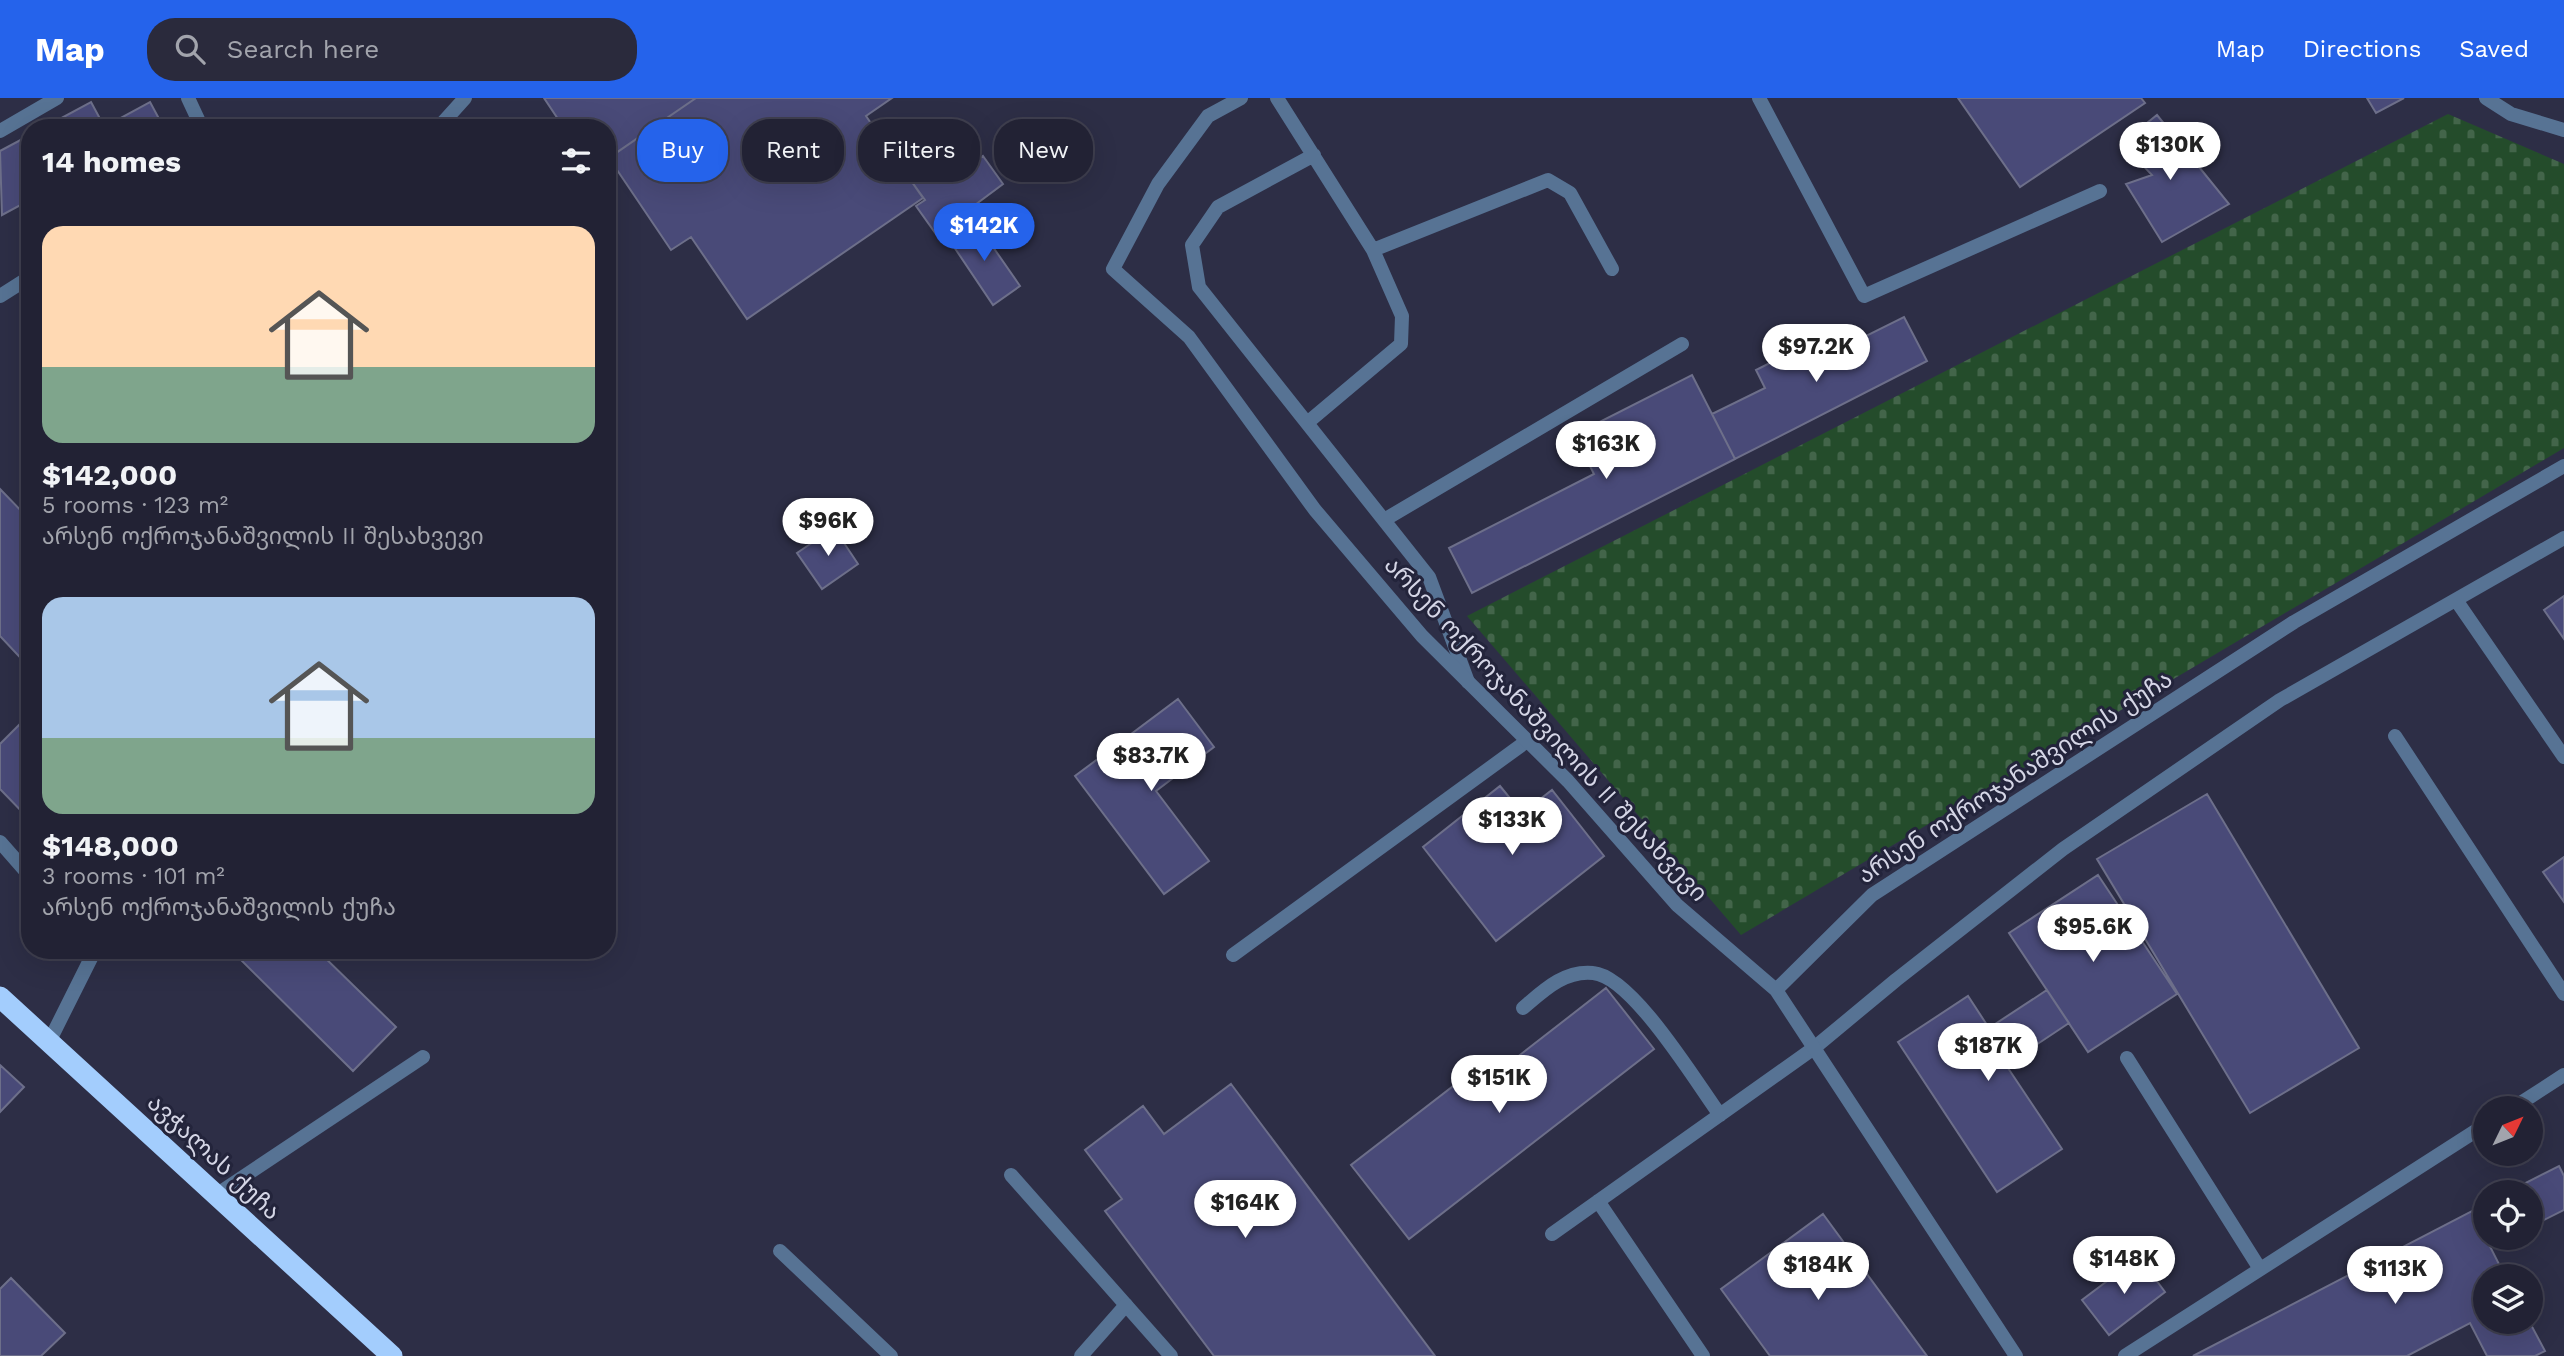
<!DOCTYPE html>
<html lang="en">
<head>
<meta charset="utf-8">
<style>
	:root { --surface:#222234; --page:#2a2a3c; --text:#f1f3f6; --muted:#a2a4ac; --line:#3f3f4f; --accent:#2563eb }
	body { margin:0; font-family:"Work Sans","Noto Sans Georgian",sans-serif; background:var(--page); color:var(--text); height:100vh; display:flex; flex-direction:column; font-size:26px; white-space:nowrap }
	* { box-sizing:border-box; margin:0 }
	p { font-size:23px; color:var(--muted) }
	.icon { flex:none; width:38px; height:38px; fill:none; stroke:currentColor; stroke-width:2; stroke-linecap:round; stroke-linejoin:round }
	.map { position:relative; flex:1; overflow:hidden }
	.sheet { position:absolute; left:21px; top:21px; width:595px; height:840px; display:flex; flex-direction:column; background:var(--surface); border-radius:28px; box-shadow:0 7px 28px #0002,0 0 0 2px var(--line) }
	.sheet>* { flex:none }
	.banner { position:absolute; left:637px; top:21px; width:665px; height:63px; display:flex; gap:14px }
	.needle { width:46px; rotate:47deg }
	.controls { position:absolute; left:2473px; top:998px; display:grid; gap:14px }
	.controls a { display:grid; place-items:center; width:70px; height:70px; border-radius:50%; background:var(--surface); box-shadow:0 7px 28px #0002,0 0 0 2px var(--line); font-size:35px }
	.price { position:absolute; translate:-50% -60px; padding:0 16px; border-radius:24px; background:#fff; color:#222; font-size:23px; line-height:46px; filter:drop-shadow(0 2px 4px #0008) }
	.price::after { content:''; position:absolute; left:50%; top:42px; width:21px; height:16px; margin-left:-10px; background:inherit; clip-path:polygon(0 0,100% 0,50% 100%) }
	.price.on { background:var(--accent); color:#fff }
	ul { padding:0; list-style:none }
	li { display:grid; align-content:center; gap:14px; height:371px; padding:0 21px }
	li span { display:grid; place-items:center; height:217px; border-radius:21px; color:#555 }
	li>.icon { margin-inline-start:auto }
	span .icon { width:126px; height:126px; fill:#fffc; stroke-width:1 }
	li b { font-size:30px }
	h2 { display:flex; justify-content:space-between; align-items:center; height:84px; padding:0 21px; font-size:30px }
	.chip { padding:0 24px; border-radius:28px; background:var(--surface); box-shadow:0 7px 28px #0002,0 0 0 2px var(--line); font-size:24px; line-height:63px }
	.chip.on { background:var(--accent); color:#fff }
	header { display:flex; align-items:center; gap:42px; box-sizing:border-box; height:98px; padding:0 35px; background:var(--accent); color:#fff }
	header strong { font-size:33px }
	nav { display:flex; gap:38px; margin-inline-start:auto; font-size:24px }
	.search { width:490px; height:63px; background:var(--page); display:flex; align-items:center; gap:18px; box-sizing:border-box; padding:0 24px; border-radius:28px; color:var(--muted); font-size:26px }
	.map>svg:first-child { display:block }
	.cemetery { fill:url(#cemetery-stones) }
	.building { fill:#494a78; stroke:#6d6f8a; stroke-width:2 }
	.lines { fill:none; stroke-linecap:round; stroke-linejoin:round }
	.lane { stroke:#577394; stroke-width:14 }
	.street { stroke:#577394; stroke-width:14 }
	.highway { stroke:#a3cdfd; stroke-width:21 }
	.labels { text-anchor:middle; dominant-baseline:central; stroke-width:6; stroke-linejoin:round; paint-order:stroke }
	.street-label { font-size:24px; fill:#d5d6e6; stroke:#23243b }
</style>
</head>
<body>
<header>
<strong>Map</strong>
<div class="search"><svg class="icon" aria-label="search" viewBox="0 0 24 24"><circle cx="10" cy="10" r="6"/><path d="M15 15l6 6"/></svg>Search here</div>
<nav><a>Map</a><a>Directions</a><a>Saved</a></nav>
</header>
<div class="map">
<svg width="2564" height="1258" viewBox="0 0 2564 1258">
	<defs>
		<pattern id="cemetery-stones" width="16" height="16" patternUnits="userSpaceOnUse" patternTransform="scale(1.75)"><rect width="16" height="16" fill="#244c2b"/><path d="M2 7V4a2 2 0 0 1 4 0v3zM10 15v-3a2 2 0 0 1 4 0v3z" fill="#43654a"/></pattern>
	</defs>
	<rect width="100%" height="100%" fill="#2d2e46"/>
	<path class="cemetery" d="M2448,16L2564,66V350L1741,837L1467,518Z"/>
	<path class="building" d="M544,0H696L607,61V30H564Z
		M696,0H892L866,18L923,100L747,221L691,139L671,152L609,60Z
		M1958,0H2141L2145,5L2020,89Z
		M2367,0H2404L2376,15Z
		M91,4L105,30H43Z
		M150,4L164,30H105L104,29Z
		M2157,17L2229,106L2162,144L2126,86L2152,77L2122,45Z
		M30,37V102L2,117L0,53Z
		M983,58L1003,86L936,136L916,108L925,102L912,84L941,62L953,79Z
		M975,123L1020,188L993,207L948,140Z
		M1904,219L1927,263L1735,361L1712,316L1765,290L1756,272L1827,236L1836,253Z
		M1692,277L1735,361L1472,495L1449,450L1594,376L1574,337Z
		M0,391L30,422V570L0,538Z
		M834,430L858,466L822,491L797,455Z
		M2564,498V541L2544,512Z
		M1178,601L1214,649L1156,693L1209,763L1164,796L1075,678Z
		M30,616V722L0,691V646Z
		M1500,688L1522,715L1552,692L1604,758L1496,843L1423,749Z
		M2207,696L2359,950L2250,1015L2097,761Z
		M2564,759V804L2543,774Z
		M2098,777L2177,896L2088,954L2009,835Z
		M231,852H317L396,929L353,973Z
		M1606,890L1654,951L1409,1141L1351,1067L1474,972L1484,985Z
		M2047,892L2069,925L2006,967L2062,1051L1997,1094L1898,944L1968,898L1989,930Z
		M0,967L24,989L0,1014Z
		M1231,986L1435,1258H1214L1105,1113L1122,1101L1085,1052L1143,1008L1164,1036Z
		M2559,1068L2564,1078V1112L2530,1129V1094H2508Z
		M2472,1113L2505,1178H2485V1223H2529L2545,1253L2535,1258H2487L2470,1225L2407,1258H2193Z
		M1823,1116L1927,1258H1770L1721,1191Z
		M2139,1159L2165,1194L2109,1237L2082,1202Z
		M11,1180L65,1235L41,1258H0V1191Z"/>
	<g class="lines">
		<path class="lane" d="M188,0L202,30
			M1277,0L1373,152L1402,218L1401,246L1307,325
			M2486,0L2511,16L2564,32
			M438,30L465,0
			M1314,57L1218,109L1192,147L1199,189L1429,479L1468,584
			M1373,152L1548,82L1570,95L1612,171
			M0,198L30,179
			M1384,422L1682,246
			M2456,502L2564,659
			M2395,638L2564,896
			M0,744L30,778
			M1233,857L1527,643
			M1523,910C1543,893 1564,872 1593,875C1632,878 1696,984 1720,1017
			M49,944L95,852
			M2127,960L2260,1171
			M2513,1010L2564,977
			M1011,1077L1171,1258
			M216,1097L423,959
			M1598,1103L1703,1258
			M1552,1136L1814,950L1896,882L2063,751L2280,602L2564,440
			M780,1153L891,1258
			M2125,1258L2485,1027"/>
		<path class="street" d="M1241,0L1208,18L1158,86L1113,171L1189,239L1315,412L1422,538L1568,683L1677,807L1776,892
			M1759,0L1864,198L2100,93
			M0,33L57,0
			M1081,1258L1126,1207
			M2016,1258L1776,892L1872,797L2294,524L2564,368"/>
		<path class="highway" d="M0,899L392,1258"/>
	</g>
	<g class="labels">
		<g class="street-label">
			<text transform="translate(1546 631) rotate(47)">არსენ ოქროჯანაშვილის II შესახვევი</text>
			<text transform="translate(2015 679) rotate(-33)">არსენ ოქროჯანაშვილის ქუჩა</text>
			<text transform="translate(214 1059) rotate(43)">ავჭალას ქუჩა</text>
		</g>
	</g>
</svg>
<div class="controls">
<a><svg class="needle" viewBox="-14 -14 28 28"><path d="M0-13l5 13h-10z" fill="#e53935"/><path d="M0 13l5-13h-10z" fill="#a2a4ac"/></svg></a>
<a><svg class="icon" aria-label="locate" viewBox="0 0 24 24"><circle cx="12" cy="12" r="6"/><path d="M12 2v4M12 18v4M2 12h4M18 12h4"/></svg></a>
<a><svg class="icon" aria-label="layers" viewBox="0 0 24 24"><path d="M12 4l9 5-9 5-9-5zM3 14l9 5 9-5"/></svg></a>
</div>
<b class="price" style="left:2170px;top:84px">$130K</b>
<b class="price on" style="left:984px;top:165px">$142K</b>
<b class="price" style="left:1816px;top:286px">$97.2K</b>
<b class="price" style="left:1606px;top:383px">$163K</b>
<b class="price" style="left:828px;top:460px">$96K</b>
<b class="price" style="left:1151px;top:695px">$83.7K</b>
<b class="price" style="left:1512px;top:759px">$133K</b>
<b class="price" style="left:2093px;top:866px">$95.6K</b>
<b class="price" style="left:1988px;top:985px">$187K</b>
<b class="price" style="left:1499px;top:1017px">$151K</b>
<b class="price" style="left:1245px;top:1142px">$164K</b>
<b class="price" style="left:2124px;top:1198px">$148K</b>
<b class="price" style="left:1818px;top:1204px">$184K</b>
<b class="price" style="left:2395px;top:1208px">$113K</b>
<div class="banner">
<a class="chip on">Buy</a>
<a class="chip">Rent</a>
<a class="chip">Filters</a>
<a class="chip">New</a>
</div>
<section class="sheet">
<h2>14 homes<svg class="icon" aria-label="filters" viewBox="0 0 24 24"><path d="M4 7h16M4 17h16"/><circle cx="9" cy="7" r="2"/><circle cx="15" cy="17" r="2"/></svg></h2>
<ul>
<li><span style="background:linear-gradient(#ffd9b3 65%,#7fa58c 0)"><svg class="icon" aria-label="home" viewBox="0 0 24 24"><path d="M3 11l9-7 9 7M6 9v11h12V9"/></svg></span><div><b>$142,000</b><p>5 rooms · 123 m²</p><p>არსენ ოქროჯანაშვილის II შესახვევი</p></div></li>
<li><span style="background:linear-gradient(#a9c7e8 65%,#7fa58c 0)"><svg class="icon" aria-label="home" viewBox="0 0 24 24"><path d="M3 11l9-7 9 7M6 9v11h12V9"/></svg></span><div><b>$148,000</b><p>3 rooms · 101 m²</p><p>არსენ ოქროჯანაშვილის ქუჩა</p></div></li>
</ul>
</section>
</div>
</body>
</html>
